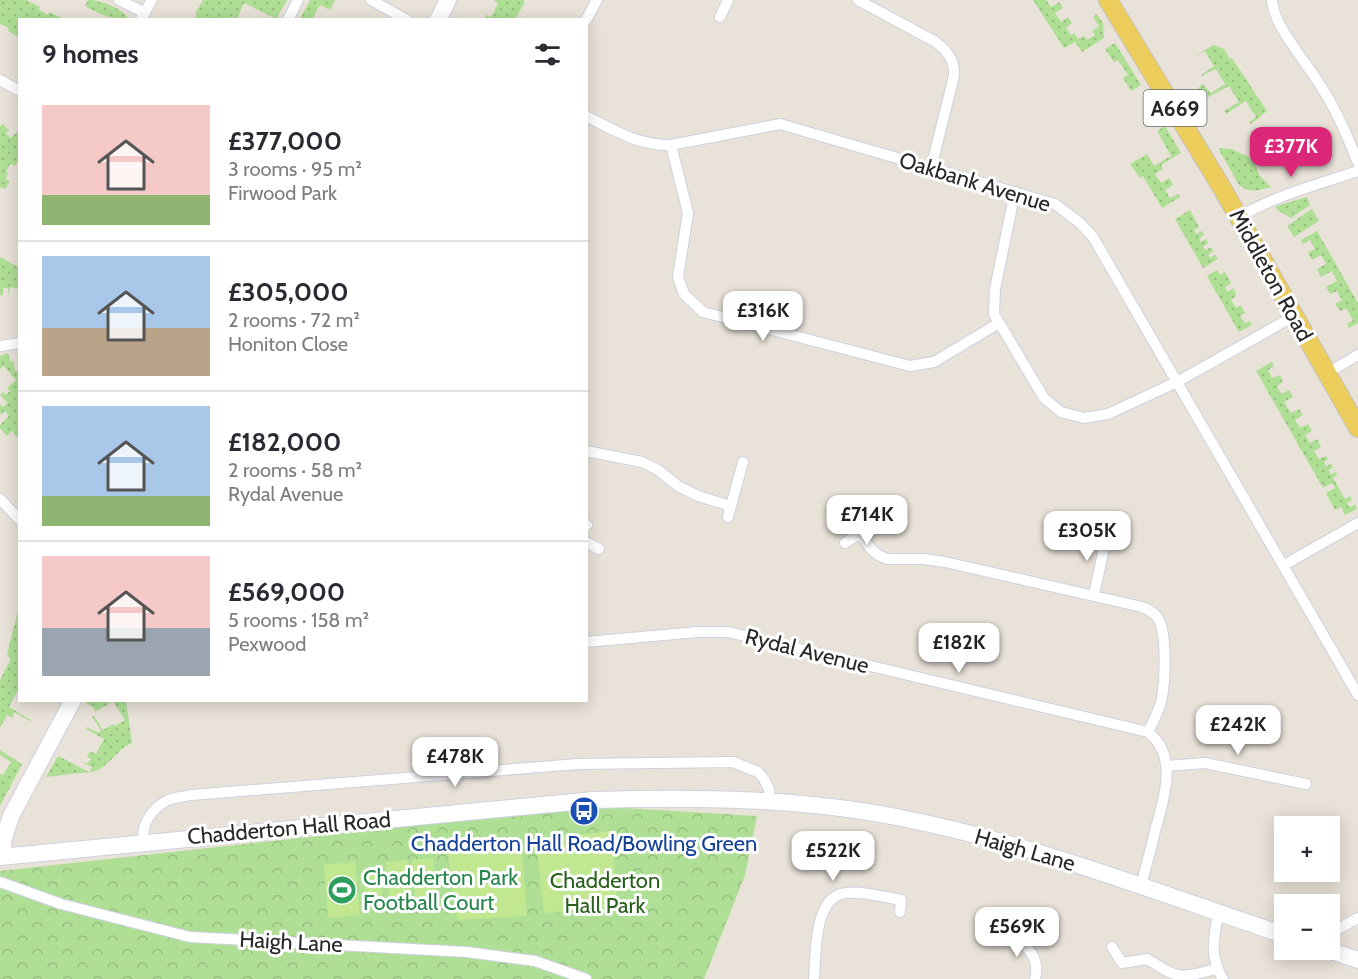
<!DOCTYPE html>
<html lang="en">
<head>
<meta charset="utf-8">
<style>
	:root { --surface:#fff; --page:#f7f7f7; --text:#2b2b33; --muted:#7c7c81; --line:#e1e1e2; --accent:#db2777 }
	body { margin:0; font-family:Cabin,sans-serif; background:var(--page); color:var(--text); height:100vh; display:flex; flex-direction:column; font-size:22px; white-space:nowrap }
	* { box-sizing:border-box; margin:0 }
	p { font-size:20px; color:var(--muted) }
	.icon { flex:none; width:33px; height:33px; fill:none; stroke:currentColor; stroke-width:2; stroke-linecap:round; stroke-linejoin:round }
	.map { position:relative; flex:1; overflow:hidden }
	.panel { position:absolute; left:18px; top:18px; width:570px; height:684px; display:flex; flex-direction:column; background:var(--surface); border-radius:0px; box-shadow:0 3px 15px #0003 }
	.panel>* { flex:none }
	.fabs { position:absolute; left:1274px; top:816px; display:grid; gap:12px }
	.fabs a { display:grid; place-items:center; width:66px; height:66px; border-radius:0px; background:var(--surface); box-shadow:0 3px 15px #0003; font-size:30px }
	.price { position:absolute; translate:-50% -51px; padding:0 14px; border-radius:12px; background:#fff; color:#222; font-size:20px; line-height:39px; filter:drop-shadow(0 2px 3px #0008) }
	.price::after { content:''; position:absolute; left:50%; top:36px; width:18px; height:14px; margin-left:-9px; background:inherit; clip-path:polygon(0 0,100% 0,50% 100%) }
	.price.current { background:var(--accent); color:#fff }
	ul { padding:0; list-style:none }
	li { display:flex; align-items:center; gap:18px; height:150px; padding:0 24px }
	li+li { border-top:2px solid var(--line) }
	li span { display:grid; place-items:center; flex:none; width:168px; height:120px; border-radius:0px; color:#555 }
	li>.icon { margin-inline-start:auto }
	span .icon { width:72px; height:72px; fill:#fffc; stroke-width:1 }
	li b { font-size:26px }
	h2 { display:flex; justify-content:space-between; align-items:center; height:72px; padding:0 24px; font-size:26px }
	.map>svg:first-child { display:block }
	.grass { fill:url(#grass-dots) }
	.forest { fill:url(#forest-crowns) }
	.pitch { fill:#c1e791 }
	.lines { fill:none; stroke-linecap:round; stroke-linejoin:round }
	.street-casing { stroke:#ced1e0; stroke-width:12 }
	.secondary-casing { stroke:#ced1e0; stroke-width:18 }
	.primary-casing { stroke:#c3c3c3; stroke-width:20 }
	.street { stroke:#fff; stroke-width:10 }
	.secondary { stroke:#fff; stroke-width:16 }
	.primary { stroke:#eccc5b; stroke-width:18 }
	.labels { text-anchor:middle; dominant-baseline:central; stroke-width:6; stroke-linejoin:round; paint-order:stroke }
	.shield { fill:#fff; stroke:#686868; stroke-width:1.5 }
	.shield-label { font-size:21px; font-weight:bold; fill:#272727 }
	.street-label { font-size:22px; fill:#272727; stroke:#fff }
	.transit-label { font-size:22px; fill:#164399; stroke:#fff }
	.leisure-label { font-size:22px; fill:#27864d; stroke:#fff; text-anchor:start }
	.park-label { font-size:22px; fill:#28601b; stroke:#fff }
</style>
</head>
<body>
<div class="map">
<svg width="1358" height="979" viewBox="0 0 1358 979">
	<defs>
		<pattern id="grass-dots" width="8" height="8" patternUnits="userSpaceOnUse" patternTransform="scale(1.5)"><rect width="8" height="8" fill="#aedf95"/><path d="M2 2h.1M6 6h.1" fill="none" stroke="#96bf80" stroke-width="1.8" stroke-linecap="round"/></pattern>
		<pattern id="forest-crowns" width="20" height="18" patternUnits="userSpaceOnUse" patternTransform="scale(1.5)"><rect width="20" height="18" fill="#aedf95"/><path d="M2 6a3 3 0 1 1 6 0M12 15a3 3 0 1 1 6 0" fill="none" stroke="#96bf80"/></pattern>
	</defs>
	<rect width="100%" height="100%" fill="#e9e2d8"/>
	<path class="grass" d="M0,0H26L40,7L39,10L48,15L49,12L64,19L20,20L19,37L8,31L9,28L0,24Z
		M88,0C100,0 123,8 128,19C111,20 100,14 85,6Z
		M203,0H287L276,19L244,3L237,19H194L197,15L195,14Z
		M310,0H335L330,10L320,5L312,19H300Z
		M494,0H523L525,2L515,19H484L486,15L476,10L491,17L498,4Z
		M1033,0H1046L1051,7L1059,2L1063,8L1055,13L1061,22L1068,17L1072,23L1066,28L1071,35L1074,33L1078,39L1084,36L1087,40L1095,35L1092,31L1099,26L1093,17L1097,14L1103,23L1104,38L1082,52L1075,42L1064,48Z
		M1115,43L1141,85L1131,91L1123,78L1128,75L1118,60L1114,62L1105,49Z
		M1213,45L1224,49L1230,59L1232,58L1267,111L1251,124L1249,122L1256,117L1246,101L1226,114L1224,111L1239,102L1229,86L1203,100L1196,90L1203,84L1211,93L1225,84L1216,69L1201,76V75L1214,66L1205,51L1189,60Z
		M3,124L9,130L6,133L10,138L20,130L19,158L15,166L10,164L6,172L8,173L6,179L10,181L5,189L1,187L0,189V126Z
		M1165,126L1181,153L1161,165L1163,169L1155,174L1161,183L1169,178L1173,185L1165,190L1170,198L1178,194L1180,197L1162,208L1143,176L1140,178L1130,164L1147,154L1154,166L1171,156L1157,131Z
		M1218,148L1231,149L1247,156L1256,166L1259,175L1271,187C1260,190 1249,194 1239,185Z
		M1307,197L1310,205L1291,218L1277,210L1276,206Z
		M1312,209L1319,221L1294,237L1287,226Z
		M1190,210L1199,227L1194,230L1196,234L1202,231L1204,235L1199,239L1201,242L1206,239L1208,243L1203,247L1206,250L1211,247L1213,251L1208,255L1210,258L1215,255L1218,259L1203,268L1175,219Z
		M1317,231L1358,303V323L1349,328L1347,324L1353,320L1346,308L1340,311L1335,304L1342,300L1337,291L1330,294L1326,287L1337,281L1332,271L1321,277L1317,269L1326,264L1321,255L1312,260L1308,253L1315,249L1310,240L1303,244L1301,240Z
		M0,257L18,267V269L19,271V289L10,287L9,297L8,288H3V295H0Z
		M1217,270L1220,275L1225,272L1231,283L1225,287L1227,292L1234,288L1236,296L1231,300L1236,308L1241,305L1245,313L1240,316L1245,323L1250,321L1252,325L1239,332L1207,276Z
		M8,353L10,361H13L15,371H19V439L12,431L7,436L0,428V425L9,416L5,411L1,415L0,413V404L3,407L8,403L0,395L3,392L6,395L10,391L7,388L16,380L4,366L0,369V356Z
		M1272,362L1274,366L1268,370L1272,378L1280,375L1283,382L1277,386L1281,394L1289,390L1293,397L1284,402L1291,413L1299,409L1303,415L1295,420L1300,428L1308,424L1312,431L1305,435L1310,443L1317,439L1321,447L1314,451L1319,459L1326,456L1328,459L1324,462L1326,466L1331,464L1333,467L1329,470L1331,474L1336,472L1337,475L1333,478L1345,499L1350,496L1352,500L1347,503L1350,507L1355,505L1357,509L1345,515L1341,507L1335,510L1326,493L1335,488L1332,483L1323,488L1256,371Z
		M19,607V688L9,707L31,720L30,721L14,712L13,718L7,715L0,728V680L11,659L7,654Z
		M87,701H126L132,743C116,749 107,771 90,772L92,767L82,762L88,763L91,759L87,757L90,751L96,754L104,739L86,729L87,727L99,733L101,730L92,717L94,716L103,730L113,724L115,726L125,720L113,701L95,712L93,707L86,703Z
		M0,750L22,764L0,806V774L3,775L11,762L0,755Z
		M58,756L89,772L46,777Z"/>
	<path class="forest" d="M591,806L757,816L745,875L704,979H0V871Z"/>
	<path class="pitch" d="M612,831L617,906L544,913L536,839Z
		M521,840L527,916L457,920L447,848Z
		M433,858L438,907L416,909L412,860Z
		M408,860L412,909L391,911L386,862Z
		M355,862L360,915L328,918L324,865Z
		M380,869L383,906L366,907L363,870Z"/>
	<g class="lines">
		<g class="street-casing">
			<path id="street" d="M119,0L145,13
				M371,0L407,20
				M858,0L936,42C948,52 955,60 954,76L931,168
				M1272,0C1273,26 1308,64 1322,88C1337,111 1348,137 1358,163
				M720,17L728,0
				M141,19L152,0
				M288,20L298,0
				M586,20L597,0
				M0,80L20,91
				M586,116C614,130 639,146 671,145L780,124L1055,204L1080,223L1093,237L1358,695
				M671,145L688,213L678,277L684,294L703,312L910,366L934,362L999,323
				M1015,192L995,289L994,314L1044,398L1061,412L1084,418L1108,414L1177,382L1294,316
				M1239,217C1276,195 1317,185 1358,171
				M0,346L20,343
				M1326,374L1358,355
				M586,451L642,462L658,470L678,486L698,496L731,506
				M0,499L20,520
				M728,517L743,462
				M586,525H587
				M859,533L871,549L878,555L887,559H924L945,562L1142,607C1147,609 1154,612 1157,617C1168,632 1165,684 1161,702C1158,713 1153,722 1148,732
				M586,542L599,549
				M845,543L872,525
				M1284,565L1358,523
				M1094,595L1107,534
				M586,642L697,632H728L1148,732C1179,756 1164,799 1155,831C1151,849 1146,867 1141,885
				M1167,766L1205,763L1306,784
				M143,841C142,824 151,810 166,801C173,797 183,797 191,795L578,764L733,762L758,772L764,779L769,789V801
				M0,882L61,904L190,937L467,952L535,961L586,979
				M1218,913C1214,937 1209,957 1223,979
				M1008,934C1026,945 1041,956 1035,979
				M1329,939L1334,931L1358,918
				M1112,947L1122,963L1147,959C1179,979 1178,979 1216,969
				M814,979C816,956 813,896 846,893C864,891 884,897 901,900L900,912"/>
		</g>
		<g class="secondary-casing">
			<path id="secondary" d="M438,20L448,0
				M4,856L3,841L11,816L73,700
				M0,857L594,800C698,797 804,798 906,819C1036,845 1159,893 1284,935
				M1328,950L1358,960"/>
		</g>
		<g class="primary-casing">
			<path id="primary" d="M1108,0L1222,188L1358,428"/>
		</g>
		<use href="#street" class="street"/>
		<use href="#secondary" class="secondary"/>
		<use href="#primary" class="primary"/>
	</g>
	<defs>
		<g id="bus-disc" transform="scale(1.5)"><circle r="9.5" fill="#1a4fb4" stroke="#fff"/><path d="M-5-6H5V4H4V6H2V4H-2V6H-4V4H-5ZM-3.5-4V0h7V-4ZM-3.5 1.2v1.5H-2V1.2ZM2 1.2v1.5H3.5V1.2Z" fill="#fff"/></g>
		<g id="stadium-disc" transform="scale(1.5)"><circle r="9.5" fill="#2e9e5b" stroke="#fff"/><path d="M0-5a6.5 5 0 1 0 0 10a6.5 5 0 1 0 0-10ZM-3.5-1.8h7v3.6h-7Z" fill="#fff"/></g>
	</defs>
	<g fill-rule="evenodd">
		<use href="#bus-disc" x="584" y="811"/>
		<use href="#stadium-disc" x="342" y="890"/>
	</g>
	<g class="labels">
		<rect class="shield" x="1143.5" y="90" width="63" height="36" rx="4.5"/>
		<g class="shield-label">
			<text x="1175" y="108">A669</text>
		</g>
		<g class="street-label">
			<text transform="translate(975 182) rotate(17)">Oakbank Avenue</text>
			<text transform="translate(1271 275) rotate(61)">Middleton Road</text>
			<text transform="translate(807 651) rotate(14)">Rydal Avenue</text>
			<text transform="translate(289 828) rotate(-5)">Chadderton Hall Road</text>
			<text transform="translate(1025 850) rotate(16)">Haigh Lane</text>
			<text transform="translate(291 942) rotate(3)">Haigh Lane</text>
		</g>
		<g class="transit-label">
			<text x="584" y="843">Chadderton Hall Road/Bowling Green</text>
		</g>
		<g class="leisure-label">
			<text x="363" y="877">Chadderton Park<tspan x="363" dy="25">Football Court</tspan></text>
		</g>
		<g class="park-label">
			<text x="605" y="880">Chadderton<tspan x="605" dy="25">Hall Park</tspan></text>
		</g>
	</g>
</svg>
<div class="fabs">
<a>+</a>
<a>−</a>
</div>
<b class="price current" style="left:1291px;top:178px">£377K</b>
<b class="price" style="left:763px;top:342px">£316K</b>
<b class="price" style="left:867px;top:546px">£714K</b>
<b class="price" style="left:1087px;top:562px">£305K</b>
<b class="price" style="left:959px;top:674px">£182K</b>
<b class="price" style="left:1238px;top:756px">£242K</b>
<b class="price" style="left:455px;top:788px">£478K</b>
<b class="price" style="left:833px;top:882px">£522K</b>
<b class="price" style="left:1017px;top:958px">£569K</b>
<section class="panel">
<h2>9 homes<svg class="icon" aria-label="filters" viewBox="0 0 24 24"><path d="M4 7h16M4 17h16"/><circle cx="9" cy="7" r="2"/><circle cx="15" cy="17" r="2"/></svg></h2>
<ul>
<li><span style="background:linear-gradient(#f6c9c9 75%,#8fb573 0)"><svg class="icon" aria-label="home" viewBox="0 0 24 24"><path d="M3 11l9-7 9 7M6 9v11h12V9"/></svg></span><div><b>£377,000</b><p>3 rooms · 95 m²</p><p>Firwood Park</p></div></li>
<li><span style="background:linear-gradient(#a9c7e8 60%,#b9a48a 0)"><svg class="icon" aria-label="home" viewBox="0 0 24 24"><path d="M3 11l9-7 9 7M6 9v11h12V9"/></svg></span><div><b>£305,000</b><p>2 rooms · 72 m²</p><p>Honiton Close</p></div></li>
<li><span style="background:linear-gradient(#a9c7e8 75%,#8fb573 0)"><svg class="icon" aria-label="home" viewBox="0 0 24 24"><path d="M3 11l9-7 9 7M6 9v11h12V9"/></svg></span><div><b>£182,000</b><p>2 rooms · 58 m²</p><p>Rydal Avenue</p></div></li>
<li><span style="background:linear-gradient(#f6c9c9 60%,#9aa5b1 0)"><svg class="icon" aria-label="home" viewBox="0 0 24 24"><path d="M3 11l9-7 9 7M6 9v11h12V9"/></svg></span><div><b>£569,000</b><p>5 rooms · 158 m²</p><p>Pexwood</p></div></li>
</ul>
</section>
</div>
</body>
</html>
